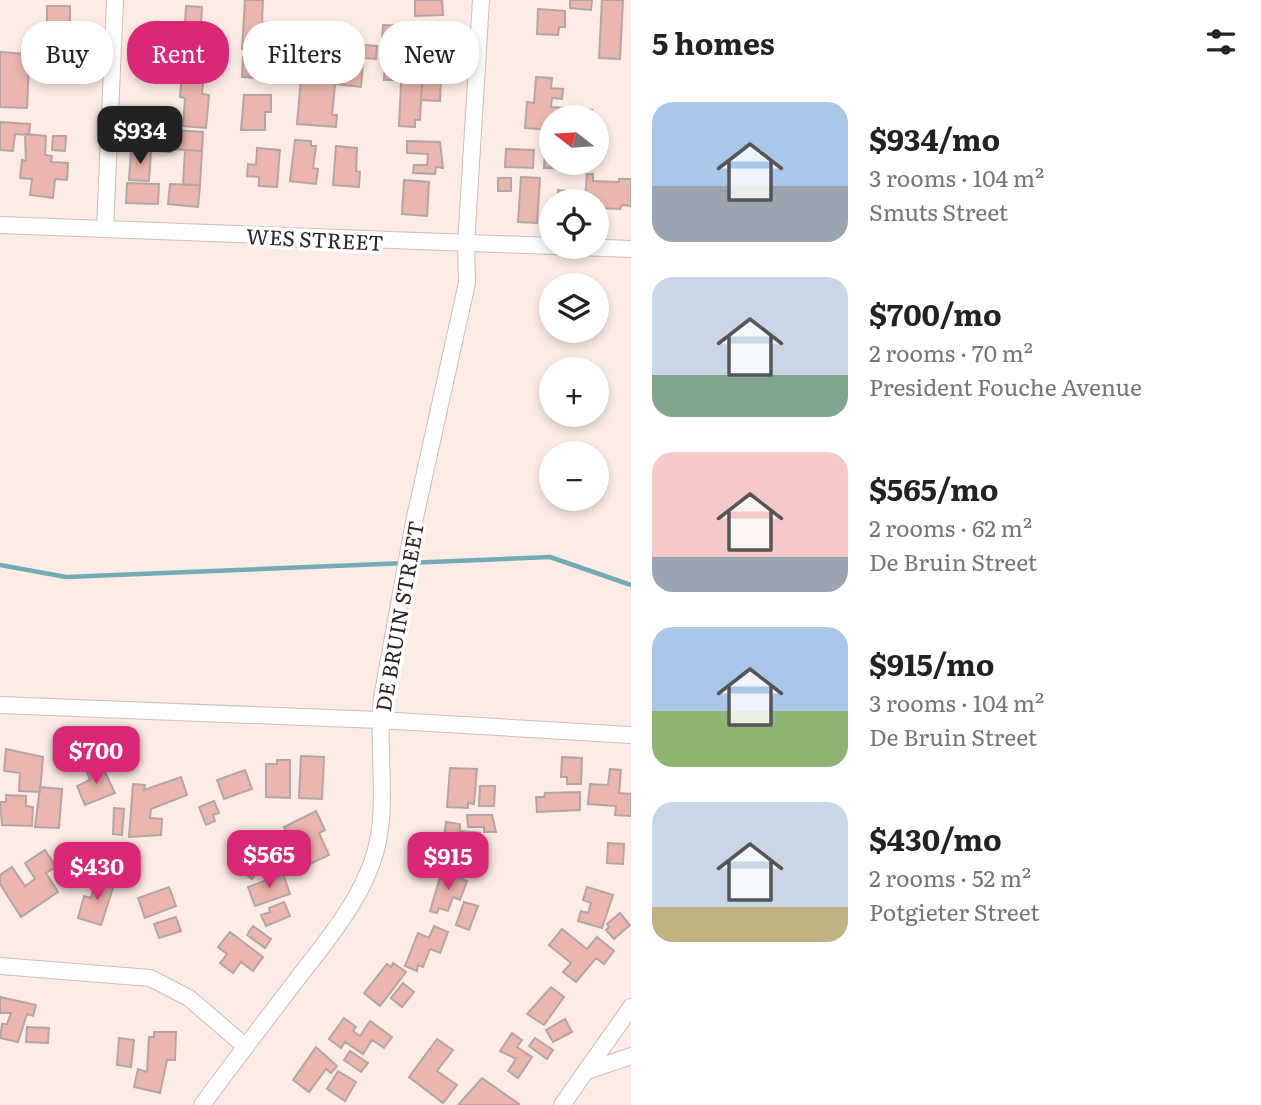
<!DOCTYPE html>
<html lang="en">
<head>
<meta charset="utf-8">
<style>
	:root { --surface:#fff; --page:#f6f6f6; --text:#222; --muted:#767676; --accent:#db2777 }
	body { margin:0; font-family:Literata,serif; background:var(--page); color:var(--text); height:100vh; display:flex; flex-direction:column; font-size:26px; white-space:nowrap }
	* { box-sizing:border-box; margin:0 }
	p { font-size:23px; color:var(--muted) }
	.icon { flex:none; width:38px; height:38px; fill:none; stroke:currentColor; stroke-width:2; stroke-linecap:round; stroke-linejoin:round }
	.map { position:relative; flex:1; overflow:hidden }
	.details { display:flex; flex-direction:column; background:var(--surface); width:630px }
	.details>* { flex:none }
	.banner { position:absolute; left:21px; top:21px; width:504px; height:63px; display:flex; gap:14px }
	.needle { width:46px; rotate:287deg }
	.fabs { position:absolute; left:539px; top:105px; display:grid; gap:14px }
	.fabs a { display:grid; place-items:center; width:70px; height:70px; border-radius:50%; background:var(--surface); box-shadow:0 4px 10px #0003; font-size:35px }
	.price { position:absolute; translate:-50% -60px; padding:0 16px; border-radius:14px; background:var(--accent); color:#fff; font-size:23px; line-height:46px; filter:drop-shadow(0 2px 4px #0008) }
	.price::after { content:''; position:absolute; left:50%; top:42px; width:21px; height:16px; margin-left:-10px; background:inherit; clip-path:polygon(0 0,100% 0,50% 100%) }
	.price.active { background:#222; color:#fff }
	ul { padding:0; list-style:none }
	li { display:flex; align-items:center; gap:21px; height:175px; padding:0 21px }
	li span { display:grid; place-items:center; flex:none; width:196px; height:140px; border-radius:21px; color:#555 }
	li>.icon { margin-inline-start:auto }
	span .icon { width:84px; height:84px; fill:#fffc; stroke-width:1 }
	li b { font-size:30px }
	h2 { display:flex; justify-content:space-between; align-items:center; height:84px; padding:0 21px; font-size:30px }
	.tag { padding:0 24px; border-radius:28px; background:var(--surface); box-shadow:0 4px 10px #0003; font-size:24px; line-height:63px }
	.tag.active { background:var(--accent); color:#fff }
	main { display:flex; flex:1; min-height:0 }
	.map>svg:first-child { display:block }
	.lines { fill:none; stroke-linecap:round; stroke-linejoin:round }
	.stream { stroke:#71abb5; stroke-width:4.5 }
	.building { fill:#eab6ad; stroke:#b5a5a2; stroke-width:2 }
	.minor-casing { stroke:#ccbdb7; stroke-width:18 }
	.minor { stroke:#fff; stroke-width:16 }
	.labels { text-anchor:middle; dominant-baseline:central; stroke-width:7; stroke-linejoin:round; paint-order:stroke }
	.street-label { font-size:21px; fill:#2c2623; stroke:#fff }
</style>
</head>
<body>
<main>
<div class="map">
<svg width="631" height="1105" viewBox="0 0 631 1105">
	<rect width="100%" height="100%" fill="#fcece5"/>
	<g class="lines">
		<path class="stream" d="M0,565L66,577L550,557L631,585"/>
	</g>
	<path class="building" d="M245,0H263L262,22L277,23L275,51L242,49Z
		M415,0H442L443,15L415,16Z
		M570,0H592L591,10L570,8Z
		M602,0H623L620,59L599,58Z
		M47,6H70V30H47Z
		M186,6L202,7L201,24L185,23Z
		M538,9L565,11V27H559L558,35L537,34Z
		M383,25L423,27L422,45H428L427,59H381Z
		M339,43L377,46L376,59L338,56Z
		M0,52L26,54L25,64H29L27,108L0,107Z
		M243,57L283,62L282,79L242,77Z
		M314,59L363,63L361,87L335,84L332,115H337L336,127L297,124L301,78L312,79Z
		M385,62H400L399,80H384Z
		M402,63L423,65L420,120H415V127L399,126Z
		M182,71L204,72L202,94L209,95L206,128L183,126L185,98L180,97Z
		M423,77L441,79L440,101L421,100Z
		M536,77L552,78L551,88L563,89L562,99L552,98L551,107L592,110L591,117H551V130L525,128L527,102L534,103Z
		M244,95H271V112H265V130H241Z
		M0,122L30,124L29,135L15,134L13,151L0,150Z
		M141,129L171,132L170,152L140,150Z
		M174,130L203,132L202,151L172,149Z
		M25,134L46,136L45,155L52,156L51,162L68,163L67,180L55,179L53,198L30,195L32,179L20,178L22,160L26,161Z
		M53,136H66L65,151L52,150Z
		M295,140L311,141V146H316L313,168L318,169L316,184L290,181Z
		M407,141L440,142L443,168L436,167L435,174L413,173L414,165H427L428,154L407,153Z
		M336,146L357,148L356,171L360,172L359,187L333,185Z
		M257,148L280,150L277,187L259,186V177L247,176L248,164L256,165Z
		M506,149L534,150L533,168L505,167Z
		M131,150L151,151L149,181L129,180Z
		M185,150L202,151L200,185H183Z
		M545,151L551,152V163H575L574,169L544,168Z
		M587,174H593V181L619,182V179H631V206L622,205L620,209L597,208V201H585Z
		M521,177L540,178L537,223L518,222Z
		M498,178H511V191H498Z
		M404,180L429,182L427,216L402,214Z
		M127,183L159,184L158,204L126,203Z
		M170,184L200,185L198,207L168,204Z
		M558,190L575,192L574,201H557Z
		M6,749L43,757L40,792L19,791L20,773L4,771Z
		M301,756L324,757L322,799L299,798Z
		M562,757L582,758L581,784H567V777H561Z
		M277,760H290V798L266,797V764H277Z
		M101,764L115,793L85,805L77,786L90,780L86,770Z
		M450,768L477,769L474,804L468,803V808L447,807Z
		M610,769L621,770L619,793L631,794V816L615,815L616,806L588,804L590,784L608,785Z
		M245,770L252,789L224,799L217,780Z
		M181,777L187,795L151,809L150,818L162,819L161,835L129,837L133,784L145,785L144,790Z
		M480,786H495L494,806H479Z
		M40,787L62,789L59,828L35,827Z
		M580,792V810L537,812L536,797H544L545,793Z
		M6,795L26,796V806L33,807L32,826L2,825L0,802H6Z
		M214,801L219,813L213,815L215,821L206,825L199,807Z
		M114,808L124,809L122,835L113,834Z
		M316,811L325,830L319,833L329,855L308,865L298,843L292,846L284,827Z
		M467,815H492L496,832H484V827H468Z
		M446,822L460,824V831L480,833L477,859L466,858L467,852L443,845Z
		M608,843L624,844L623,864L607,863Z
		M258,847L280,863L272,875L261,867L252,879L241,871Z
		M45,850L56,867L46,873L58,892L21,917L0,884V875L12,867L25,886L35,879L25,863Z
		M442,871L467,881L460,900L453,897L448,911L439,908L437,913L430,911Z
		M283,874L290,894L255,906L248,887Z
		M97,877L115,882L101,925L78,918L84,896L91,898Z
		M169,887L176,906L145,918L138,898Z
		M587,887L613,895L602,928L578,921L581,911L588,913L591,903L583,900Z
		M284,902L290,916L266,926L261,915L270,912L269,908Z
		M464,902L478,906L469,930L456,925Z
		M620,913L630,925L614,939L606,930L609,927L607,924Z
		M176,917L181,931L159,938L154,924Z
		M253,926L271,939L265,948L247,935Z
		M434,926L448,932L440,953L430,949L423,967L418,965L417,971L405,966L418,933L429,938Z
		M562,929L587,949L597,937L614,951L604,964L596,958L576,982L563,972L571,963L549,945Z
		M230,932L263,957L253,971L241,962L233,973L220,963L227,954L218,947Z
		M393,963L406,972L380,1006L364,993L387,964L391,967Z
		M403,983L414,992L402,1007L391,998Z
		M551,987L564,997L544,1025L527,1014Z
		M0,997L36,1005L33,1016L27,1014L18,1042L0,1038L2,1024H7L11,1013H0Z
		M344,1018L356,1027L353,1031L360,1036L370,1021L392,1037L384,1048L372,1040L363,1054L345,1042L341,1048L329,1039Z
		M565,1019L572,1032L553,1042L546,1030Z
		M27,1027L49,1028L48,1043L26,1042Z
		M154,1032H176L175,1060H167L160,1093L134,1087L138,1069L147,1072L149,1037H154Z
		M512,1033L522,1040L517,1047L532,1057L518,1078L508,1071L516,1059L500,1051Z
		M119,1038L134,1040L131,1067L117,1065Z
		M535,1038L553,1050L547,1059L529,1046Z
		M437,1039L453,1050L437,1071L457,1085L443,1103L409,1077Z
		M316,1047L337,1066L331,1073L326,1069L309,1092L293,1080Z
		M350,1051L368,1063L361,1072L344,1060Z
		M338,1071L356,1082L345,1101L327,1089Z
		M482,1078L519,1104L518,1105H458Z"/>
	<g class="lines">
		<g class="minor-casing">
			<path id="minor" d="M0,225L631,249
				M105,229L115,0
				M0,705L379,720L631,735
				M0,966L150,978L189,998L246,1047
				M587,1071L631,1056
				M202,1105C230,1067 259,1029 288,991C321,947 367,897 378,841C387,794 377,746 382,698L414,522L467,283L466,245L481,0
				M562,1105L631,1007"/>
		</g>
		<use href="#minor" class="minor"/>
	</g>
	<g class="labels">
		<g class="street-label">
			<text transform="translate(315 238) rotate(3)">WES STREET</text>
			<text transform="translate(398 616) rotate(-80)">DE BRUIN STREET</text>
		</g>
	</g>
</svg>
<div class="fabs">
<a><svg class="needle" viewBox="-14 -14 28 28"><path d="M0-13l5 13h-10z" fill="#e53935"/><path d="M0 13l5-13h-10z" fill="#767676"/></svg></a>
<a><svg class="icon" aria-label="locate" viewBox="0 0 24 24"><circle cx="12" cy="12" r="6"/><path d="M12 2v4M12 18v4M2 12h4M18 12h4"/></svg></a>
<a><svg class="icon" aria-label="layers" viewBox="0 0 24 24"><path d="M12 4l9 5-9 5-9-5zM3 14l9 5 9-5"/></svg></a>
<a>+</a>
<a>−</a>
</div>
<b class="price active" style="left:140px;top:166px">$934</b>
<b class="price" style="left:96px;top:786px">$700</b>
<b class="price" style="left:269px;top:890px">$565</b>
<b class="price" style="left:448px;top:892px">$915</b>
<b class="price" style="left:97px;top:902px">$430</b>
<div class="banner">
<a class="tag">Buy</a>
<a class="tag active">Rent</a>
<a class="tag">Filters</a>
<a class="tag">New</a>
</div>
</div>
<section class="details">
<h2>5 homes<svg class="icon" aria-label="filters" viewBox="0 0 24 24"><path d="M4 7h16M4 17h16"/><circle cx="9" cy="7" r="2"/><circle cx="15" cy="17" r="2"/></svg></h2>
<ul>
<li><span style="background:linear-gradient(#a9c7e8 60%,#9aa5b1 0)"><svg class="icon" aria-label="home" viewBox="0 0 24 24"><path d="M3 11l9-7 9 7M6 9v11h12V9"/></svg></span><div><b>$934/mo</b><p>3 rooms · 104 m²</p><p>Smuts Street</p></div></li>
<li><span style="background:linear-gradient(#c9d6e8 70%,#7fa58c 0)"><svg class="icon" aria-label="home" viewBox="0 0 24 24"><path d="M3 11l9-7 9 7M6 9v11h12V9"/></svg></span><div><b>$700/mo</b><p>2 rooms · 70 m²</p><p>President Fouche Avenue</p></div></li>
<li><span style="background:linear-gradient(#f6c9c9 75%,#9aa5b1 0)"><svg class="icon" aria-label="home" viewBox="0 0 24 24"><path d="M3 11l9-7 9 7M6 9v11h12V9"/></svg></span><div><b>$565/mo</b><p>2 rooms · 62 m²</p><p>De Bruin Street</p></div></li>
<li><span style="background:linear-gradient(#a9c7e8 60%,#8fb573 0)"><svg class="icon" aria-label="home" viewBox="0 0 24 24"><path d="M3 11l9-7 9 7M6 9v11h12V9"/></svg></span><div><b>$915/mo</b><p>3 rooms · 104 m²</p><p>De Bruin Street</p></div></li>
<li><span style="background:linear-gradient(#c9d6e8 75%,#c2b280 0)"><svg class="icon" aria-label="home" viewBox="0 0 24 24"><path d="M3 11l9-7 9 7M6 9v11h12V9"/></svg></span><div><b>$430/mo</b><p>2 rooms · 52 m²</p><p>Potgieter Street</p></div></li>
</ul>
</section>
</main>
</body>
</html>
